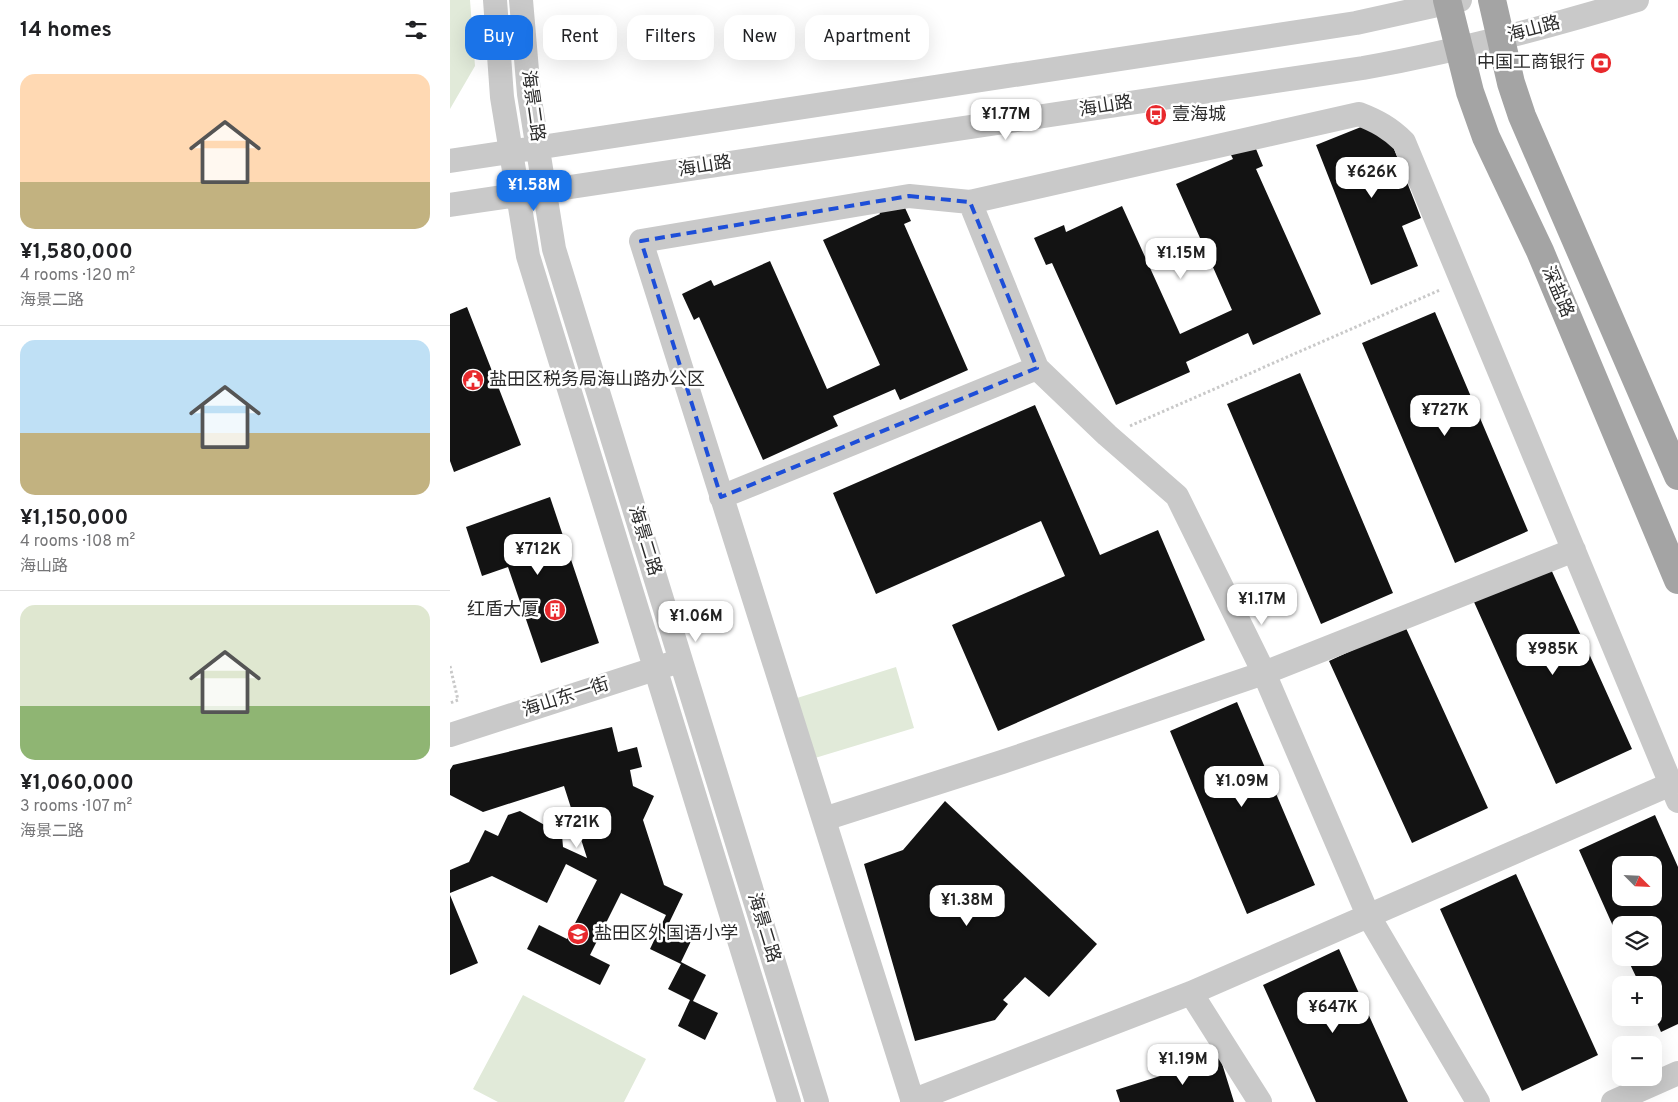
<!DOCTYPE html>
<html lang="en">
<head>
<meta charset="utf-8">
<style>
	:root { --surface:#fff; --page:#f6f6f6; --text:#202124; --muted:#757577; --line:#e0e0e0; --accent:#1a73e8 }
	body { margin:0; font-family:Overpass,"Noto Sans SC",sans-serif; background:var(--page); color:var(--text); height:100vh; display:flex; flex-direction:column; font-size:19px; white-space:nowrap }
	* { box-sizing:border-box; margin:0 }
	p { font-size:16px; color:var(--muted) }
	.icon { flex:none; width:28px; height:28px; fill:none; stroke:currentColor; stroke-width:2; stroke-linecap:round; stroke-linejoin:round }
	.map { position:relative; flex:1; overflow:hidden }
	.side { display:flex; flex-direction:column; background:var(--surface); width:450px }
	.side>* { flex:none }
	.top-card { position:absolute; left:15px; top:15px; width:475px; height:45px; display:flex; gap:10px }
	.needle { width:32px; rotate:114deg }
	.tools { position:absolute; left:1162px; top:856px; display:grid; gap:10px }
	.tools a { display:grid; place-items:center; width:50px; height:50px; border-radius:10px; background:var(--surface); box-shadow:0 5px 20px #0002; font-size:25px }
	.price { position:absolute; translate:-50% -42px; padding:0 11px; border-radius:10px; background:#fff; color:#222; font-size:16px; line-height:32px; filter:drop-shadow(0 1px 2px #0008) }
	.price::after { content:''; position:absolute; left:50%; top:30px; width:15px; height:11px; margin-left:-8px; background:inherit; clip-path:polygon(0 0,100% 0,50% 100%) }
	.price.on { background:var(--accent); color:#fff }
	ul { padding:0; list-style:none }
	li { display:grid; align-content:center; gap:10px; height:265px; padding:0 20px }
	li+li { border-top:1px solid var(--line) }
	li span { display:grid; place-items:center; height:155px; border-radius:15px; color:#555 }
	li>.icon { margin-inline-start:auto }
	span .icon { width:90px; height:90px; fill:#fffc; stroke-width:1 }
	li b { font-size:21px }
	h2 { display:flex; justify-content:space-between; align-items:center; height:60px; padding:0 20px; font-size:21px }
	.tag { padding:0 18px; border-radius:15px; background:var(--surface); box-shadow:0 5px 20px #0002; font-size:18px; line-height:45px }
	.tag.on { background:var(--accent); color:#fff }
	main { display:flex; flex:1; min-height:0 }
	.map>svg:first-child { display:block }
	.green { fill:#e1ead9 }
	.building { fill:#131313; fill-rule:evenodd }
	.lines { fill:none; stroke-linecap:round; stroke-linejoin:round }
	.path { stroke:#c9c9c9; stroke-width:3; stroke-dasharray:2.5 2.5; stroke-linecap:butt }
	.minor { stroke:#c9c9c9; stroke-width:24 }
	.major { stroke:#a4a4a4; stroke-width:28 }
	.marked { fill:none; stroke:#1d4ed8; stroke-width:4; stroke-dasharray:10 6; stroke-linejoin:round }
	.labels { text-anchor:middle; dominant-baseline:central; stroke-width:5; stroke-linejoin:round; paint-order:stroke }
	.street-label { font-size:18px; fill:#2c2c2c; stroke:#fff }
	.poi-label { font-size:18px; fill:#2c2c2c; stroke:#fff; text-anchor:start }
</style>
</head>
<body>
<main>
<section class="side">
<h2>14 homes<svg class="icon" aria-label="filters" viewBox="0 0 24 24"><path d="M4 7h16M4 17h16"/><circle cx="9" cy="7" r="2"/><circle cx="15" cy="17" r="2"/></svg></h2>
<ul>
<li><span style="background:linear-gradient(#ffd9b3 70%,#c2b280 0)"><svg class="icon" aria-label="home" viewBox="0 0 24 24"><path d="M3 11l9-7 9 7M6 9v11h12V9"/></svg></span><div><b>¥1,580,000</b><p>4 rooms · 120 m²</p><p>海景二路</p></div></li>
<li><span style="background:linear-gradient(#bfe0f5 60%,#c2b280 0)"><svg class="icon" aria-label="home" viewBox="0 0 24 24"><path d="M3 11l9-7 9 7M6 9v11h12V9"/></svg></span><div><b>¥1,150,000</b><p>4 rooms · 108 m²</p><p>海山路</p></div></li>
<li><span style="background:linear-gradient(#dfe7d0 65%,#8fb573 0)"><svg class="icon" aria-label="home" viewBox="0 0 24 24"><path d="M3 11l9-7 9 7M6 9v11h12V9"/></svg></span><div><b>¥1,060,000</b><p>3 rooms · 107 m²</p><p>海景二路</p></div></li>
</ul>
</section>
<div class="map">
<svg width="1228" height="1102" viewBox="0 0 1228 1102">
	<rect width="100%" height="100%" fill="#fff"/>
	<path class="green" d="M0,0H20L25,66L0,109Z
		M446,667L464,728L365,758L347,698Z
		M73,995L196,1059L174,1102H48L23,1089Z"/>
	<path class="building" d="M916,125L939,136L971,218L952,226L968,266L921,285L866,145Z
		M804,144L813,166L806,169L871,314L803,345L798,333L736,362L740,372L666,405L602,263L596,265L584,238L614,225L616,232L672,206L730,334L782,310L726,184L783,159L781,155Z
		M451,199L461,221L454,224L518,370L450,400L445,389L383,416L388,426L313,460L249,317L244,320L232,294L261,280L264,286L320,261L377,389L430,365L373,240L430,214L428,210Z
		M17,307L71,445L4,472L0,461V314Z
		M985,312L1078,531L1005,563L912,343Z
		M850,373L943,593L871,624L777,404Z
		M585,405L650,555L708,530L755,640L548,731L502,625L615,576L591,521L426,594L383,493Z
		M100,497L149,643L91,663L58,567L32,576L16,527Z
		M1100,567L1182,749L1106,784L1024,602Z
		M955,626L1038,808L962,843L879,661Z
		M787,702L865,885L797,914L720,731Z
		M162,727L168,752L187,747L192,767L180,770L183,786L204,796L193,820L214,885L233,894L219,923L244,935L231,962L256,975L243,1001L268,1013L255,1040L228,1026L240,1000L218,989L231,964L200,949L216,915L171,893L140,955L160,965L150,985L77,949L89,925L117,939L147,880L116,864L97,903L42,876L0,893V870L19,862L35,830L48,836L58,815L70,811L112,835L113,847L137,858L114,786L33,812L0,795V770L3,765Z
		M495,801L647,944L599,997L575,977L553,1000L558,1004L545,1020L465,1041L414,864L453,850Z
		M1205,815L1228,867V1024L1211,1032L1204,1016V985H1190L1177,958H1204V925H1171V944L1129,850ZM1171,865H1204V898H1171Z
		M1066,874L1148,1055L1072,1091L990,909Z
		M0,895L28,963L0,975Z
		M889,949L958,1102H866L813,985Z
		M770,1057L784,1102H670L666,1090Z"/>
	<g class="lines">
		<path class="path" d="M680,426L990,290
			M0,666L8,700L0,703"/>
		<path class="minor" d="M45,0L52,97L78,256L339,1102
			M71,0L79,94L104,249L367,1102
			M0,161L906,23L1010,0
			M520,202L587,368L657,435L727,496L814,673L918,915L1028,1102
			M0,205L913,68C1008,51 1095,28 1187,0
			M271,497L587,368
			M0,735L220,664
			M374,819L552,762L814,673L1124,550
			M741,993L810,1102
			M462,1101L741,993L1221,784
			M463,1102L191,241L459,196L520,202L909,114C927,121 940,128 954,142L1228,801
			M1163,1102L1228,1073"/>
		<path class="major" d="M997,0L1020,92L1036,137L1090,251L1228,580
			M1042,0L1061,83L1072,116L1228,476"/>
	</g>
	<path class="marked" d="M459,196L520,202L587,368L271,497L191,241Z"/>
	<defs>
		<g id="bank-disc" transform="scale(1.125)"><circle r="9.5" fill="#e8292d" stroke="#fff"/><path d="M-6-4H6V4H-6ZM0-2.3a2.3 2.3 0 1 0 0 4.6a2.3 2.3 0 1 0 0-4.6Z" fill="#fff"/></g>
		<g id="bus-disc" transform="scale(1.125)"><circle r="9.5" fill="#e8292d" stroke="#fff"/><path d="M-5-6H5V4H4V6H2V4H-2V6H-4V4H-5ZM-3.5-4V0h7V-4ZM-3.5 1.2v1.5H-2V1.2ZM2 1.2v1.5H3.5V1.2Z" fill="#fff"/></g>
		<g id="civic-disc" transform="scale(1.125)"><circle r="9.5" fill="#e8292d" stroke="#fff"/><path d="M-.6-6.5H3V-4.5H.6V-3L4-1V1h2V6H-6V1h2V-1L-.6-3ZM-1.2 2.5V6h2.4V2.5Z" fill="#fff"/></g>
		<g id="building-disc" transform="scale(1.125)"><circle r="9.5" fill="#e8292d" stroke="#fff"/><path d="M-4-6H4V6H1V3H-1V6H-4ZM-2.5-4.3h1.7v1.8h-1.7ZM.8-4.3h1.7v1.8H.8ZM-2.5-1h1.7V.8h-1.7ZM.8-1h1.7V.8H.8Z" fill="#fff"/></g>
		<g id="school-disc" transform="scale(1.125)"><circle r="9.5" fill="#e8292d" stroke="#fff"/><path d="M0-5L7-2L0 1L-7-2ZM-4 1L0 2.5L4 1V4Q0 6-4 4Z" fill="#fff"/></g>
	</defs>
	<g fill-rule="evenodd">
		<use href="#bank-disc" x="1151" y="63"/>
		<use href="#bus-disc" x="706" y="115"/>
		<use href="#civic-disc" x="23" y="380"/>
		<use href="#building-disc" x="105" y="610"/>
		<use href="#school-disc" x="128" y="934"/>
	</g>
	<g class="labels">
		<g class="street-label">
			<text transform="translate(1084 30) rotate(-15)">海山路</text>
			<text transform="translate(82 106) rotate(82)">海景二路</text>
			<text transform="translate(656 107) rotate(-9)">海山路</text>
			<text transform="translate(255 167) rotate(-9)">海山路</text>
			<text transform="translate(1107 292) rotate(67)">深盐路</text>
			<text transform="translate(194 541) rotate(73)">海景二路</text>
			<text transform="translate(116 698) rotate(-18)">海山东一街</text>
			<text transform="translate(313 928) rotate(73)">海景二路</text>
		</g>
		<g class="poi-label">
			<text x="1135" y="63" text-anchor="end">中国工商银行</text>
			<text x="722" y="115">壹海城</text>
			<text x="39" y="380">盐田区税务局海山路办公区</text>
			<text x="89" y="610" text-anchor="end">红盾大厦</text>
			<text x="144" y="934">盐田区外国语小学</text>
		</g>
	</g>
</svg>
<div class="tools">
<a><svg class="needle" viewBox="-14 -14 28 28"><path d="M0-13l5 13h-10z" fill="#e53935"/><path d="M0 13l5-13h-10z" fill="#757577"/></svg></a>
<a><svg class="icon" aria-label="layers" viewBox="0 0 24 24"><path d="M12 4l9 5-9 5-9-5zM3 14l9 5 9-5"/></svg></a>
<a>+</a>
<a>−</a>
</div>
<b class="price" style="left:556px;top:141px">¥1.77M</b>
<b class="price" style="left:922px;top:199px">¥626K</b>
<b class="price on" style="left:84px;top:212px">¥1.58M</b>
<b class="price" style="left:731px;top:280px">¥1.15M</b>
<b class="price" style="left:995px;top:437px">¥727K</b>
<b class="price" style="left:88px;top:576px">¥712K</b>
<b class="price" style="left:812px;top:626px">¥1.17M</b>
<b class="price" style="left:246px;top:643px">¥1.06M</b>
<b class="price" style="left:1103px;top:676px">¥985K</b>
<b class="price" style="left:792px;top:808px">¥1.09M</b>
<b class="price" style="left:127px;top:849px">¥721K</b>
<b class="price" style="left:517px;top:927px">¥1.38M</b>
<b class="price" style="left:883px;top:1034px">¥647K</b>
<b class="price" style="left:733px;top:1086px">¥1.19M</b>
<div class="top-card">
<a class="tag on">Buy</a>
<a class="tag">Rent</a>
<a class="tag">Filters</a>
<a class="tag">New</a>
<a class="tag">Apartment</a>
</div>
</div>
</main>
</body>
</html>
